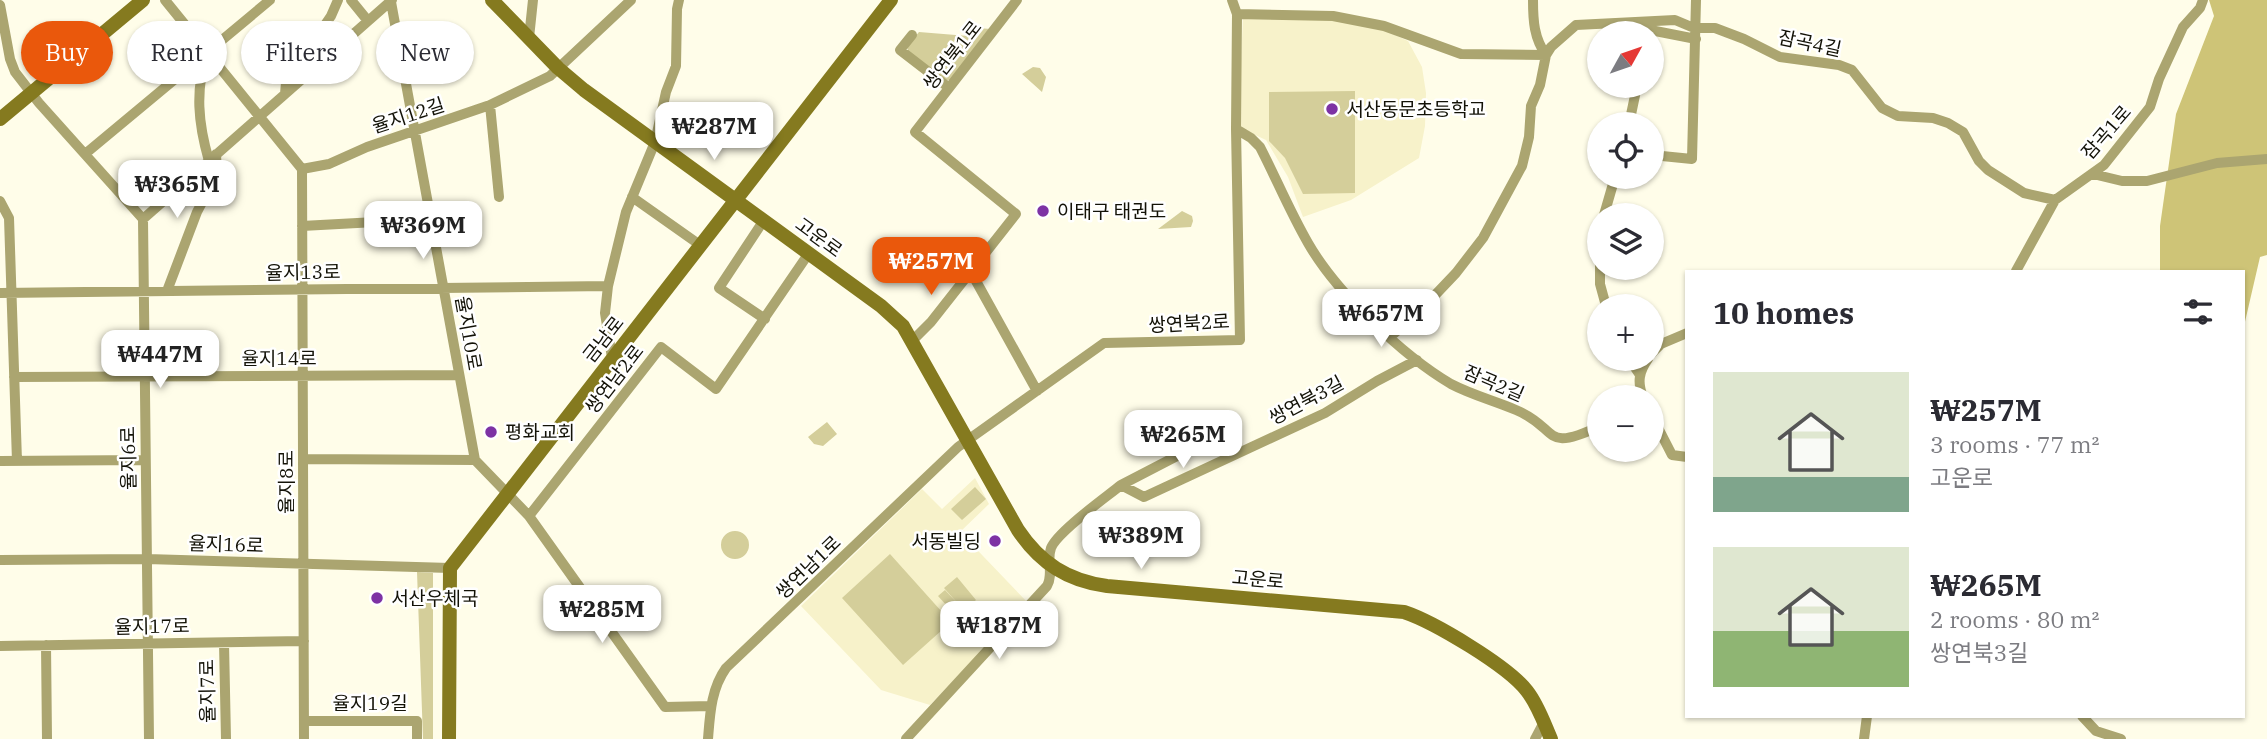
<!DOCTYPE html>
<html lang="en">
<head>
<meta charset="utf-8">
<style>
	:root { --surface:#fff; --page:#f7f7f7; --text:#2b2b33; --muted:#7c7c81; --accent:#ea580c }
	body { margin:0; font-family:"IBM Plex Serif","Noto Sans KR",serif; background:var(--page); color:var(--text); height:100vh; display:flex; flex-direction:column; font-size:26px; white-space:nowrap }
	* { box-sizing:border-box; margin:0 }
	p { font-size:23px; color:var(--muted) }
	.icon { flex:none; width:38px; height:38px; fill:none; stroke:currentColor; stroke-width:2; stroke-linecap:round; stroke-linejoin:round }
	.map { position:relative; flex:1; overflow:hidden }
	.side { position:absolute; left:1685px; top:270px; width:560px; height:448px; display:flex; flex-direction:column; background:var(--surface); border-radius:0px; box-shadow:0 2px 5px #0004 }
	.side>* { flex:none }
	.banner { position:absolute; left:21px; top:21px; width:665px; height:63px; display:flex; gap:14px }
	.needle { width:46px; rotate:50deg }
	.controls { position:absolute; left:1587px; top:21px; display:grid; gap:14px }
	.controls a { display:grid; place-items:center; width:77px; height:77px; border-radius:50%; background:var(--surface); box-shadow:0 2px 5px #0004; font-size:35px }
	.price { position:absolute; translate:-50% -60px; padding:0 16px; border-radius:14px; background:#fff; color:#222; font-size:23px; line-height:46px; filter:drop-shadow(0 2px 4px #0008) }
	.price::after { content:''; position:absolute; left:50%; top:42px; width:21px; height:16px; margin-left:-10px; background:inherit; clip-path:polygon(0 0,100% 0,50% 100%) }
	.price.active { background:var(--accent); color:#fff }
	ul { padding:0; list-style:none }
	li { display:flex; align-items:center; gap:21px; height:175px; padding:0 28px }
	li span { display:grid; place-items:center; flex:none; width:196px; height:140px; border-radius:0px; color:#555 }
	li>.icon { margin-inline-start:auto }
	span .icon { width:84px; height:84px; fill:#fffc; stroke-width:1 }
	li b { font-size:30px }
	h2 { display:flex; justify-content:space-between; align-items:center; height:84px; padding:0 28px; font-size:30px }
	.chip { padding:0 24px; border-radius:32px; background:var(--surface); box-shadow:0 2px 5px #0004; font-size:24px; line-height:63px }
	.chip.active { background:var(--accent); color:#fff }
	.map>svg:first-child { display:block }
	.built { fill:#f7f2ca }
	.green { fill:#d4ce9a }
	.forest { fill:#cec477 }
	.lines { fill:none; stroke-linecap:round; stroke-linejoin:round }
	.street { stroke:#aba570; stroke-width:10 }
	.secondary { stroke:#857a1f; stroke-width:14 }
	.poi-dot { fill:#7d32a4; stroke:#fff; stroke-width:2.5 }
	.labels { text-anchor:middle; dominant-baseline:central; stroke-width:5; stroke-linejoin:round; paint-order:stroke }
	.street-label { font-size:19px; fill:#131207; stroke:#fff }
	.poi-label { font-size:19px; fill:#131207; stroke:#fff; text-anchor:start }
</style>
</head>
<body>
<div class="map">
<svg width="2267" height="739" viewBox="0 0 2267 739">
	<rect width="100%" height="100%" fill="#fffde9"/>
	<path class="built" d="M1243,17L1330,18L1382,29L1408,41L1422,67L1426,93L1425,126L1419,158L1351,200L1303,217L1288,177L1266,140L1238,127Z
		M975,478L989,504L960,532L1028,603L930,705L881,690L801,606L922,489L942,509Z"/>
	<path class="green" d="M977,28L991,29L951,80H944L908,52L907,46L919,32L968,36L969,29Z
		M1033,67L1040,68L1046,77L1042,92L1022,74Z
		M1355,91V193L1303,194L1285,158L1269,141V92Z
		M1182,211L1192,216L1193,221L1191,227L1158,229Z
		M827,422L837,434L823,446L814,444L808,437Z
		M975,487L986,499L962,520L951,509Z
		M721 545a14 14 0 1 1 28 0a14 14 0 1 1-28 0Z
		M890,554L951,622L903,665L842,598Z
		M417,572L433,573V739H423Z
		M957,577L976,600L957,617L938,596L945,590L960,606L944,588Z"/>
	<path class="forest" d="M2209,0H2267V255L2260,257L2244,326V271H2160V226L2176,114L2214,16Z"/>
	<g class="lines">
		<path class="street" d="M165,0L302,169L304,739
			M351,0L368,21
			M1533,0C1533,21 1534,38 1546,55
			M391,2L475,460L529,516L665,707L711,706
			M0,5L10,59L15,72L39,103L143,219L149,739
			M1237,14L1333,16L1384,26L1461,54L1546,55
			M1640,28L1696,39
			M912,35L900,50L948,87
			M529,38L533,0
			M207,53C195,90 198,123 209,161
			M285,94L287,71L301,51L316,38L331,16L338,0
			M490,105L499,197
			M1629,124L1637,86
			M1236,129L1251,138L1260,147C1276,178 1290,212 1308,243C1336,292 1402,355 1451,384C1472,395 1495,401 1516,410C1560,428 1541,454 1600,426
			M85,154L270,0
			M1652,155L1692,159L1696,0
			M302,169L329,164L367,147L490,105L550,76L631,0
			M2093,174L2122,181H2147L2217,163L2267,159
			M632,197L700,245
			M0,201L9,218L17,461
			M1604,215L1615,177
			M143,219L392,0
			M764,220L719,288L765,319
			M302,226L431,219
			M1600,243V284L1606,306
			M2016,271L2055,200L2104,165L2150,107L2159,79L2183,27L2200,8L2203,0
			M971,272L1037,391
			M167,291L197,212L217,174L216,154
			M0,293L608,286
			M1390,337L1418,313L1456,273L1483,238L1522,166L1529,137L1531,106L1540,85L1546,55L1551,47L1576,25L1675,20L1694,28H1715L1744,39L1780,57L1839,65L1852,70L1882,108L1898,116L1933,118L1948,123L1963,132L1979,161L1988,170L2024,193L2055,200
			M913,340L931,322L1016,214L915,132L1017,0
			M1652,353L1661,344L1687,333
			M612,358L605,313L608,286L626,212L655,142L666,92L676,66L677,9L679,0
			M1629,359L1640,375
			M14,377L459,375
			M1643,397C1637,382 1639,372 1648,359
			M1652,416L1672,455L1687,457
			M303,459L475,460
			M0,461L145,460
			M1121,485L1231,428
			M529,516L661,347L716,389L809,253
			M0,560L147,559L450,568
			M224,643L226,739
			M46,645L47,739
			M0,646L304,641
			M2082,716L2096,731L2121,739
			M304,721H417V739
			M708,739C710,714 711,689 726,668L958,447L1104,343L1240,340L1236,129L1237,14L1232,0
			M906,739L1047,586C1054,573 1046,562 1051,548C1057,532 1105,498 1121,485L1144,497L1325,413L1377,381L1417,360
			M1535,739L1544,722
			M1864,739L1867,716"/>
		<path class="secondary" d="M492,0L558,68L584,90L881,306L903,326L1018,530C1040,563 1068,581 1107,586L1404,612C1434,622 1508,666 1527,691C1538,705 1544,723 1551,739
			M0,119L143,0
			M449,739L450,568L891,0"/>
	</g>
	<g class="poi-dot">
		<circle cx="1332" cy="109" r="7"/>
		<circle cx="1043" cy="211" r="7"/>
		<circle cx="491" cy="432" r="7"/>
		<circle cx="995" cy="541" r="7"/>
		<circle cx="377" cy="598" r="7"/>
	</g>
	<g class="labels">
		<g class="street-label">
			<text transform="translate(1810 43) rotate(12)">잠곡4길</text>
			<text transform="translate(952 55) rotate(-52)">쌍연북1로</text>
			<text transform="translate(408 115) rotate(-18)">율지12길</text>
			<text transform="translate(2106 132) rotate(-49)">잠곡1로</text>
			<text transform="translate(819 237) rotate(36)">고운로</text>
			<text transform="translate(303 272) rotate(-1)">율지13로</text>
			<text transform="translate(1189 323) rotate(-3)">쌍연북2로</text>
			<text transform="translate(469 333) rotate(80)">율지10로</text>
			<text transform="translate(603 339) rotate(-52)">금남로</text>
			<text x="279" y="358">율지14로</text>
			<text transform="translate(614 379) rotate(-52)">쌍연남2로</text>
			<text transform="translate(1494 383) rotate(23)">잠곡2길</text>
			<text transform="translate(1306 400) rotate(-28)">쌍연북3길</text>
			<text transform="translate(128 458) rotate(-91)">율지6로</text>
			<text transform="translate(286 482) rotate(-90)">율지8로</text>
			<text transform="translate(226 544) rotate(2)">율지16로</text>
			<text transform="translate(808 567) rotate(-44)">쌍연남1로</text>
			<text transform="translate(1258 579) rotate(5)">고운로</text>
			<text transform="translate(152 626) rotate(-1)">율지17로</text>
			<text transform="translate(207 691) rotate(-91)">율지7로</text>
			<text x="370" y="703">율지19길</text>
		</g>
		<g class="poi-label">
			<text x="1346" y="109">서산동문초등학교</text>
			<text x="1057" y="211">이태구 태권도</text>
			<text x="505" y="432">평화교회</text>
			<text x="981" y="541" text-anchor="end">서동빌딩</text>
			<text x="391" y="598">서산우체국</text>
		</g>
	</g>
</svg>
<div class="controls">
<a><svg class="needle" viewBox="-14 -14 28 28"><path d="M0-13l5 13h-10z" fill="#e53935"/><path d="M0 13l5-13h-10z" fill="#7c7c81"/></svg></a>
<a><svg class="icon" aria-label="locate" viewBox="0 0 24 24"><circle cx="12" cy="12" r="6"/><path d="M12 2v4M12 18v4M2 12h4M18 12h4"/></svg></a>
<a><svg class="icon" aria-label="layers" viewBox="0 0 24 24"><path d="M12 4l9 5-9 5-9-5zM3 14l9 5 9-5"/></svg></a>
<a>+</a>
<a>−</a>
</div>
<b class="price" style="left:714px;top:162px">₩287M</b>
<b class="price" style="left:177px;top:220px">₩365M</b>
<b class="price" style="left:423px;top:261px">₩369M</b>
<b class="price active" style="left:931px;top:297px">₩257M</b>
<b class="price" style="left:1381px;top:349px">₩657M</b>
<b class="price" style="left:160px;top:390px">₩447M</b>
<b class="price" style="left:1183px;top:470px">₩265M</b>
<b class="price" style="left:1141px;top:571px">₩389M</b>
<b class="price" style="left:602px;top:645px">₩285M</b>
<b class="price" style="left:999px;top:661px">₩187M</b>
<div class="banner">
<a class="chip active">Buy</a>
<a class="chip">Rent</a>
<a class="chip">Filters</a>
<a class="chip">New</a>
</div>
<section class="side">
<h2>10 homes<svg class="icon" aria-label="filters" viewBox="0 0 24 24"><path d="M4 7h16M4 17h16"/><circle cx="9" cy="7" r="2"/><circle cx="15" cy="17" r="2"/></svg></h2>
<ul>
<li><span style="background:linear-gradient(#dfe7d0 75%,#7fa58c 0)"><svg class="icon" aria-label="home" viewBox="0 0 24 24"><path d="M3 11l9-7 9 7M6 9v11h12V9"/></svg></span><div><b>₩257M</b><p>3 rooms · 77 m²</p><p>고운로</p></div></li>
<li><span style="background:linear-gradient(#dfe7d0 60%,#8fb573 0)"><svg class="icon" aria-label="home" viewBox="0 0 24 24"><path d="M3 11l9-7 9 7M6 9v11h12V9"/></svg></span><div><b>₩265M</b><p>2 rooms · 80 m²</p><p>쌍연북3길</p></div></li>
</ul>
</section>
</div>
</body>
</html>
